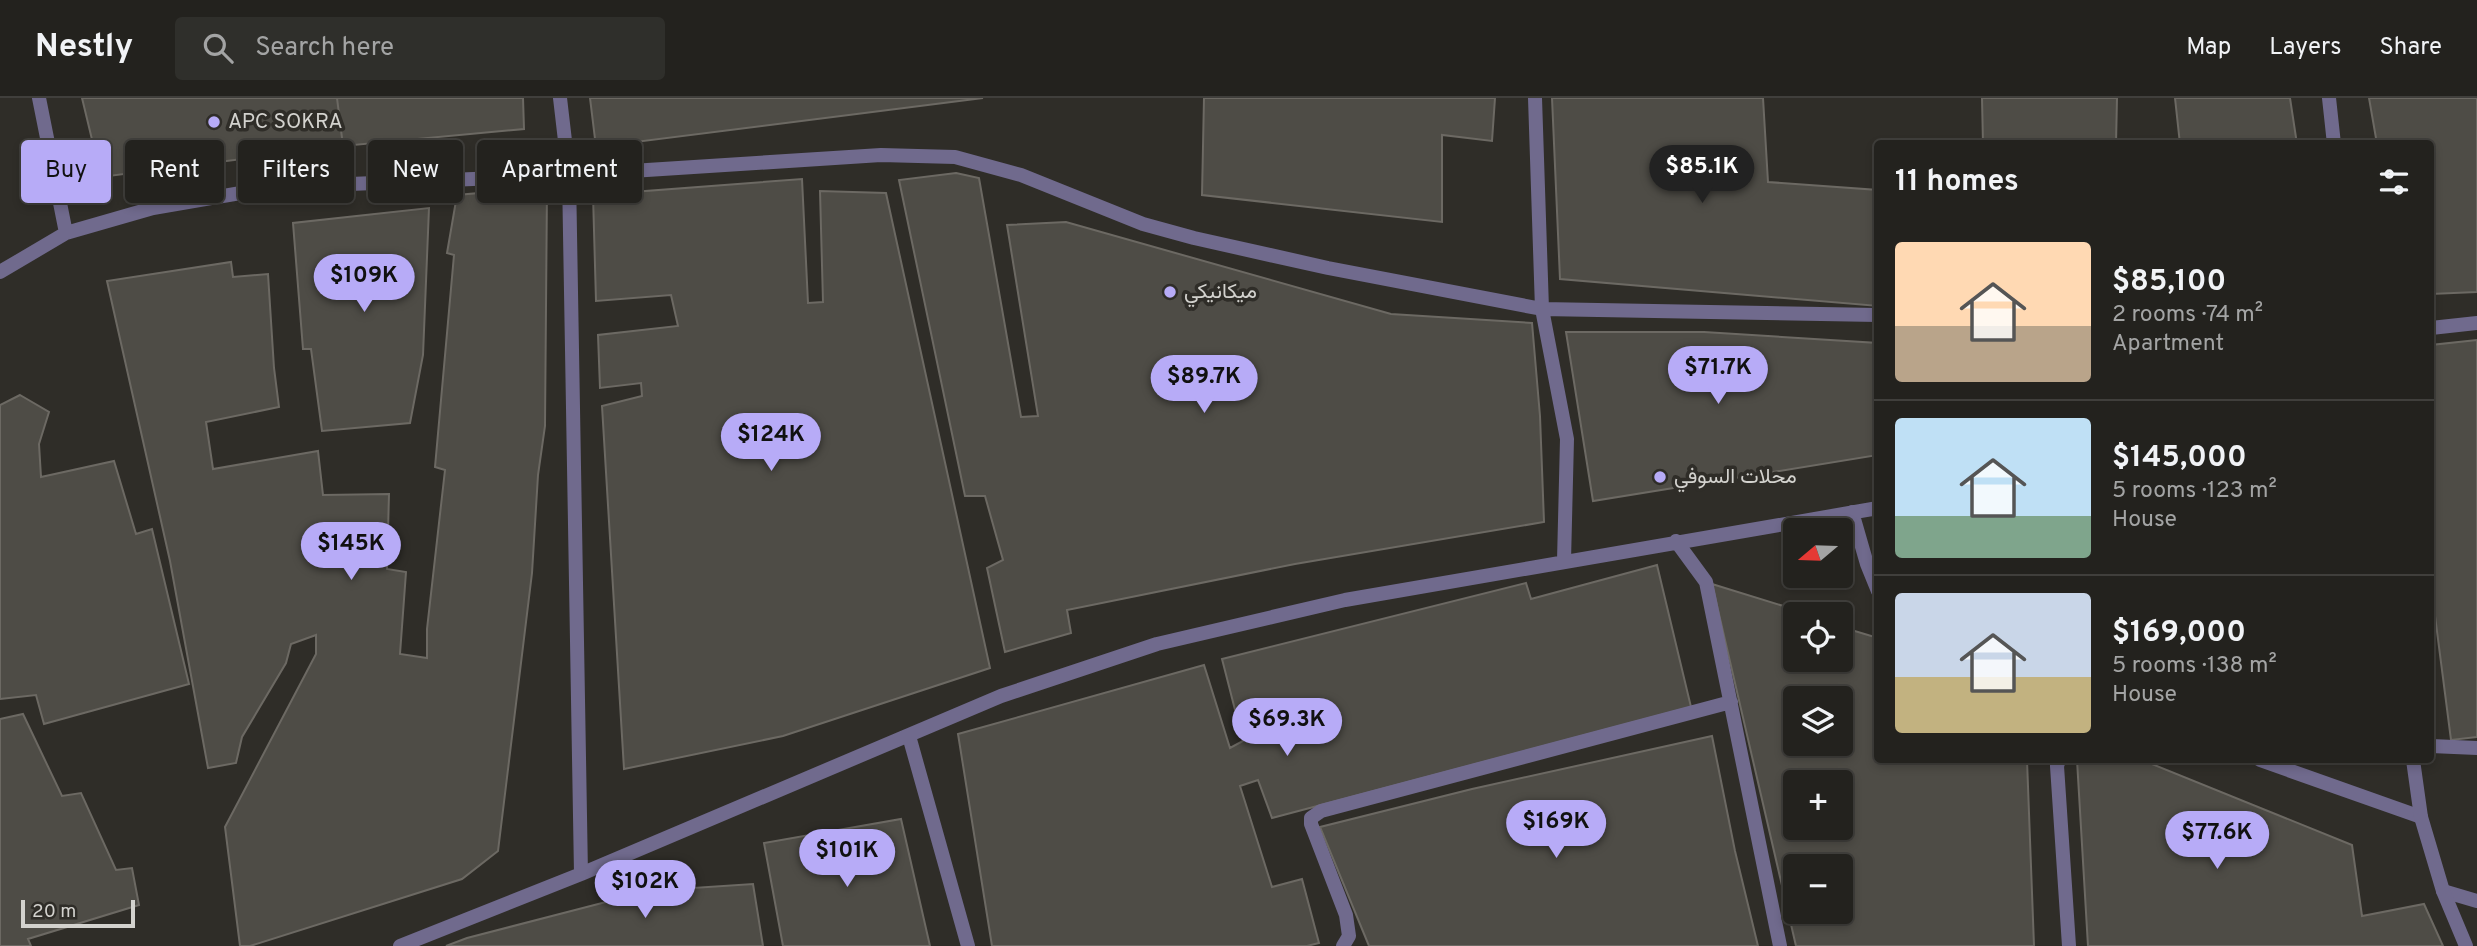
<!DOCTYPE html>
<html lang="en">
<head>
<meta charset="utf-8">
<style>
	:root { --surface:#23221e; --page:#2f2f2b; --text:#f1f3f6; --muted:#a3a4a4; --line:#403f3c; --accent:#b7abf7 }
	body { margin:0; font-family:Overpass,Vazirmatn,sans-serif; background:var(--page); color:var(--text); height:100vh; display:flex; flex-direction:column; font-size:26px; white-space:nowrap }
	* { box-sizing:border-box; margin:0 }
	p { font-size:23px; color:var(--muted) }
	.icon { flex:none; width:38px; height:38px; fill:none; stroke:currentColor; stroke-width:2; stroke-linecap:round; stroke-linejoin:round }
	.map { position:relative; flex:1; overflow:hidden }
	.drawer { position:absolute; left:1874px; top:42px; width:560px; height:623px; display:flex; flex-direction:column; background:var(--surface); border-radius:7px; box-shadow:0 4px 10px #0003,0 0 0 2px var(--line) }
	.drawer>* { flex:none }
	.hud { position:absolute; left:21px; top:42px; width:665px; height:63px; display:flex; gap:14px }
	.needle { width:46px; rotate:251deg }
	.buttons { position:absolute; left:1783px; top:420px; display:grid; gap:14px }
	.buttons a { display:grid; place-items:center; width:70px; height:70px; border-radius:7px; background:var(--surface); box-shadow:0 4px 10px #0003,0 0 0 2px var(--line); font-size:35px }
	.scale { position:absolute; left:21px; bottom:18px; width:114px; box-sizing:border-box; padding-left:7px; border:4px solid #d3d2ce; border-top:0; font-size:19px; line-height:24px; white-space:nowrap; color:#d3d2ce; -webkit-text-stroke:5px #2f2d28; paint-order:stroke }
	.price { position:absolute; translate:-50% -60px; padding:0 16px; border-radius:24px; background:var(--accent); color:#111; font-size:23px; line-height:46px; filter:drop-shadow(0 2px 4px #0008) }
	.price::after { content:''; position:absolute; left:50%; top:42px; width:21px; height:16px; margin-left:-10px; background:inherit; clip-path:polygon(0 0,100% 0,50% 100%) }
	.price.selected { background:#222; color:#fff }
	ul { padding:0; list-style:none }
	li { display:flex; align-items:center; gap:21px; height:175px; padding:0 21px }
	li+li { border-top:2px solid var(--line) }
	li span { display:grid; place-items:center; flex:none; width:196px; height:140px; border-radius:7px; color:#555 }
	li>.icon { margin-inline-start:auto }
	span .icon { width:84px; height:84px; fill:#fffc; stroke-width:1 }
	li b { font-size:30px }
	h2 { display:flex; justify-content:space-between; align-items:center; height:84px; padding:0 21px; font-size:30px }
	.chip { padding:0 24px; border-radius:7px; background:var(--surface); box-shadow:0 4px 10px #0003,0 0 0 2px var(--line); font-size:24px; line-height:63px }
	.chip.selected { background:var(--accent); color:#111 }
	header { display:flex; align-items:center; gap:42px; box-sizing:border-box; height:98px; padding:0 35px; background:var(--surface); border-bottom:2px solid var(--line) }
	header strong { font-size:33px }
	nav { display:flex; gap:38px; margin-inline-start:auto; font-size:24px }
	.search { width:490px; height:63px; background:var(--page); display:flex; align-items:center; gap:18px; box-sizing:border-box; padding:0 24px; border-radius:7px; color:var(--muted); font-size:26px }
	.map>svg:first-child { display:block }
	.building { fill:#4e4c46; stroke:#6c6963; stroke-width:2; fill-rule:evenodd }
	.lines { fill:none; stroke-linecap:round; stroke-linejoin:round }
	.minor { stroke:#706a8d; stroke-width:14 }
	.tertiary { stroke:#706a8d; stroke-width:14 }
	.poi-dot { fill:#b7abf7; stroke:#2f2d28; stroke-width:2.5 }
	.labels { text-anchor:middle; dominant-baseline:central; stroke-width:7; stroke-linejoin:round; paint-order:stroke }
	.poi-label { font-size:21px; fill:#d3d2ce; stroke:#2f2d28; text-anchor:start }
</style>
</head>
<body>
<header>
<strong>Nestly</strong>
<div class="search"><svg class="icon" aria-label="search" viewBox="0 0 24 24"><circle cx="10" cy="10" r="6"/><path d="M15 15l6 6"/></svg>Search here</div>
<nav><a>Map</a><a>Layers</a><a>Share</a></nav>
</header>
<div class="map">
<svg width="2477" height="848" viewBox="0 0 2477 848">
	<rect width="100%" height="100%" fill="#2f2d28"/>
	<path class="building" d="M82,0H337L343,48L101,79Z
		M337,0H523L524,31L343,48Z
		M590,0H983L596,49Z
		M1204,0H1495L1492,43L1442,37V124L1202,97Z
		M1552,0H1763L1768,84L1878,92V208L1560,181Z
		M1982,0H2117L2116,46H1983Z
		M2175,0H2290L2297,46H2180Z
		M2369,0H2477V194L2431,196V46H2377Z
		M956,75L979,80L1021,319L1038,318L1007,127L1066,124L1391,216L1532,225L1540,318L1544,424L1295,466L1067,512L1071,535L1005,554L987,470L1003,462L985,398H965L899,82Z
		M802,81L808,205L823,204L820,93L886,95L990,570L783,638L624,671L602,308L642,298L641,285L600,290L598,237L678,228L671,197L596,203L593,97Z
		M547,89L545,328L538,377L532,475L498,753L462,781L250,848H240L225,729L316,556V537L291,546L286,565L242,639L236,665L208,670L170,463L107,183L231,164L233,179L268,176L274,270L279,309L206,324L213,371L318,353L323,397L389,396L387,471L406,474L400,556L427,560V531L445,372L435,369L454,157L447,155L457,97Z
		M429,110L423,257L410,325L322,333L311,251H303L293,125Z
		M1566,234H1704L1878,245V357L1593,403Z
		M2477,242V639L2451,642L2431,487V247Z
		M20,297L49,314L39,346L41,379L114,363L136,436L152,431L189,586L44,626L36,597L0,601V307Z
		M1657,467L1691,609L1272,720L1258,682L1240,688L1272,789L1302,781L1319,845L1307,848H992L958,636L1204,567L1230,650L1243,643L1222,561L1526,485L1531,501Z
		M1712,486L1809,516H1796V562H1841V532L1845,530L1878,540V662H2027L2034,848H1796ZM1796,600H1841V646H1796ZM1796,684H1841V730H1796ZM1796,768H1841V814H1796Z
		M23,616L62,698L81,695L116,772L132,770L139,807L28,841L31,848H0V621Z
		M1712,638L1735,753L1758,848H1369L1320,729L1472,691Z
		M2077,662H2142L2352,747L2362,818L2424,806L2443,848H2088Z
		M901,721L930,848H783L764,745Z
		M674,771L678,791L753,786L763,848H446L467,840L606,804L605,794H643L641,783Z"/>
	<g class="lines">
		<path class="minor" d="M39,0L66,135
			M560,0L569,77L581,776
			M1535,0L1542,211L1567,341L1564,463
			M0,174L66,135L153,110L276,89L569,77L881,57L955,59L1021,77L1143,126L1194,140L1328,170L1542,211L1878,217
			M2431,230L2477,225
			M1852,414L1867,466L1878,493
			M1676,443L1706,484L1780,848
			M909,638L968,848
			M2431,648L2477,650
			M2059,662L2057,668L2069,848
			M2260,662L2421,719
			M2443,793L2477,803
			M400,848L581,776L1001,598L1157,546L1345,502L1878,410
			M1343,848L1349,838L1346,817L1311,726V720L1321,713L1731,604"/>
		<path class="tertiary" d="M2329,0L2334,46
			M2413,662L2421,719L2443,793L2466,848"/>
	</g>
	<g class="poi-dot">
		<circle cx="214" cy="24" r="7"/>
		<circle cx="1170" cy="194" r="7"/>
		<circle cx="1660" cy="379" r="7"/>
	</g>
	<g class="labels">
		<g class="poi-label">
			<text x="228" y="24">APC SOKRA</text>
			<text x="1184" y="194">ميكانيكي</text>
			<text x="1674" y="379">محلات السوفي</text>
		</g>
	</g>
</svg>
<div class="buttons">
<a><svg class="needle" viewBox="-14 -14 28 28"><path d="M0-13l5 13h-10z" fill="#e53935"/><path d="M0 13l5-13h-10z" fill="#a3a4a4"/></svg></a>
<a><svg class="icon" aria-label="locate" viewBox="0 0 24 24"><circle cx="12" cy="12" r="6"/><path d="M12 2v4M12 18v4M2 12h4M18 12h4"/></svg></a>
<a><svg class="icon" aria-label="layers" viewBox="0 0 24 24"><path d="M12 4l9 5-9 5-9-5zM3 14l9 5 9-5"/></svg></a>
<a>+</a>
<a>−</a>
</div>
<div class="scale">20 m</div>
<b class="price selected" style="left:1702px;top:107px">$85.1K</b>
<b class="price" style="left:364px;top:216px">$109K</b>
<b class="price" style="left:1718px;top:308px">$71.7K</b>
<b class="price" style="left:1204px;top:317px">$89.7K</b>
<b class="price" style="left:771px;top:375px">$124K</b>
<b class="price" style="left:351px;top:484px">$145K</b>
<b class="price" style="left:1287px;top:660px">$69.3K</b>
<b class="price" style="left:1556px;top:762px">$169K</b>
<b class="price" style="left:2217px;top:773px">$77.6K</b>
<b class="price" style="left:847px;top:791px">$101K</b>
<b class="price" style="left:645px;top:822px">$102K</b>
<div class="hud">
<a class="chip selected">Buy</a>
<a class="chip">Rent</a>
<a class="chip">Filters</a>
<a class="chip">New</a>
<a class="chip">Apartment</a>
</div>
<section class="drawer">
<h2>11 homes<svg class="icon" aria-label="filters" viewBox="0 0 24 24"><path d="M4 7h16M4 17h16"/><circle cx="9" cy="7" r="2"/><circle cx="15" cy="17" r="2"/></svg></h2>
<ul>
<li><span style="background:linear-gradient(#ffd9b3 60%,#b9a48a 0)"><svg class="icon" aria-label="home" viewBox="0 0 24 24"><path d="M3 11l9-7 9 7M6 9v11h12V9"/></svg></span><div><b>$85,100</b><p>2 rooms · 74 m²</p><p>Apartment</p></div></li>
<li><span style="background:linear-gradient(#bfe0f5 70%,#7fa58c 0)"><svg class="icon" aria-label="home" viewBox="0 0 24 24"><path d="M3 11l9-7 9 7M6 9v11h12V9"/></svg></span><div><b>$145,000</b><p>5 rooms · 123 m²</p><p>House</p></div></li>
<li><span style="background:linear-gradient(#c9d6e8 60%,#c2b280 0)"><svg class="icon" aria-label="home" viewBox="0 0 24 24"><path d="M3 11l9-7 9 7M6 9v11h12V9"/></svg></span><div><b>$169,000</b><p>5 rooms · 138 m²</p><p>House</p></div></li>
</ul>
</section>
</div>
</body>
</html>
